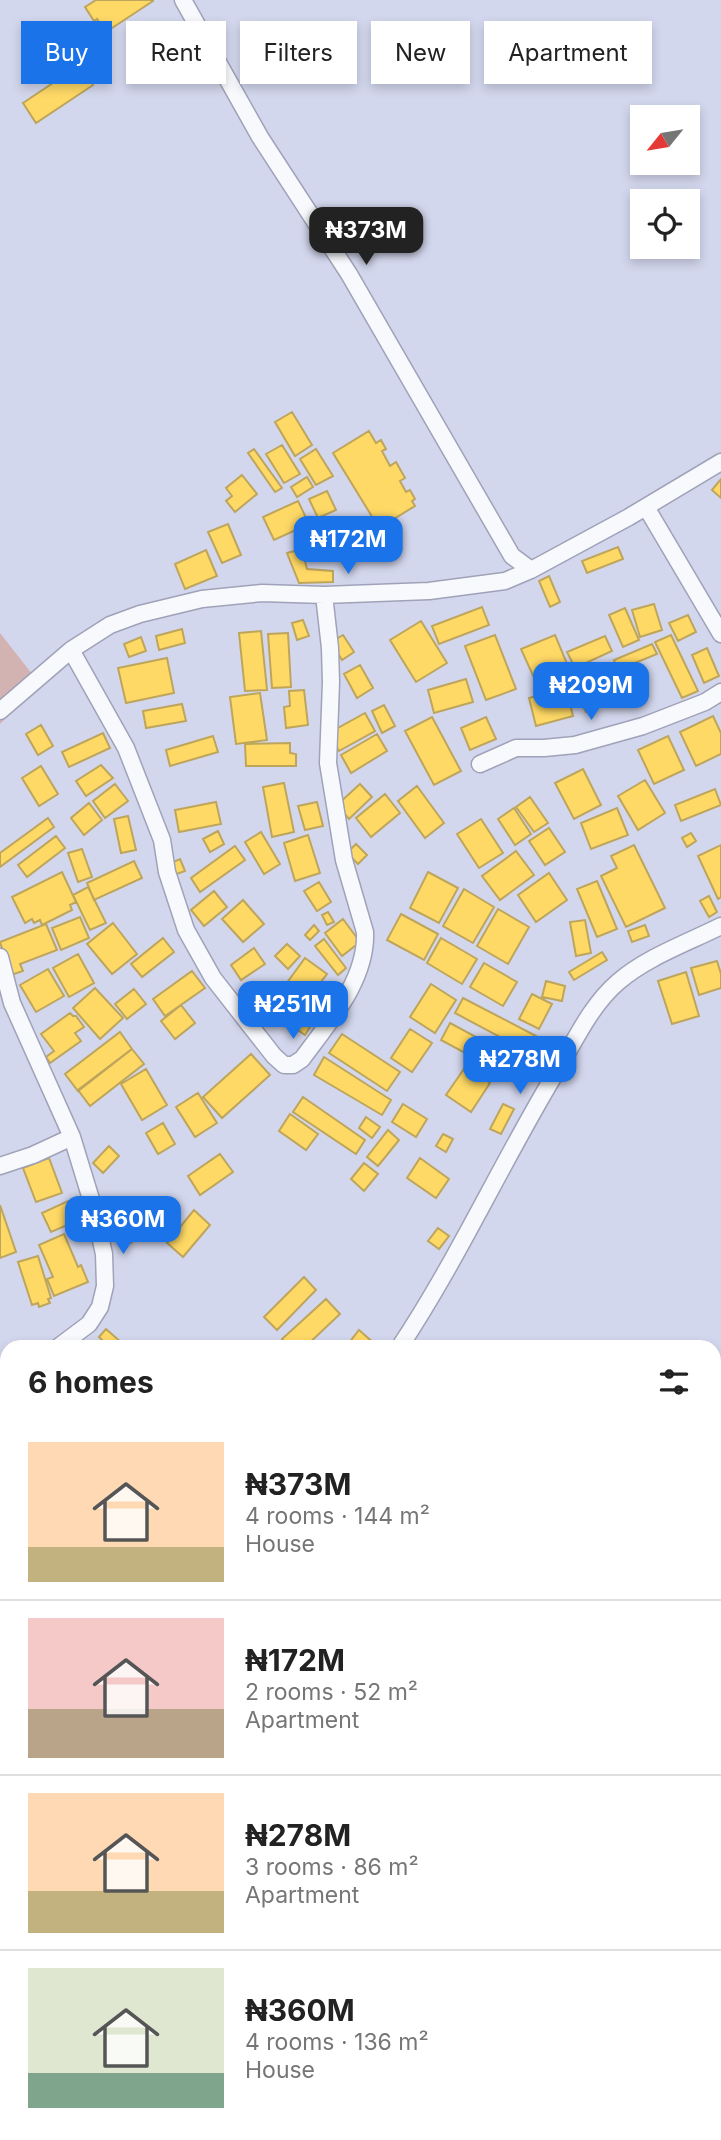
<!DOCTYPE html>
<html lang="en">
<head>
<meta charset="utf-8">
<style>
	:root { --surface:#fff; --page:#f6f6f6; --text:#222; --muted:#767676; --line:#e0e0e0; --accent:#1a73e8 }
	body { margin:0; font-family:Inter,sans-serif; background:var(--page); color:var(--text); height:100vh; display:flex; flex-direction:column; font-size:26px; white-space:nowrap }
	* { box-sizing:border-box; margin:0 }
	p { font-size:23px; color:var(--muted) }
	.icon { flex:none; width:38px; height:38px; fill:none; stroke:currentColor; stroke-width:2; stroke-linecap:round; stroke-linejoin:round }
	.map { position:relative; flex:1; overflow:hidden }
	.sheet { position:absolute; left:0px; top:1340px; width:721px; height:800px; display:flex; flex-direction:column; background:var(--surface); border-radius:21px 21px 0 0; box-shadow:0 4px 10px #0003 }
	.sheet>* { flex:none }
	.banner { position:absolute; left:21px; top:21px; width:679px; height:63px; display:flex; gap:14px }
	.needle { width:46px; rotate:240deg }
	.controls { position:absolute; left:630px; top:105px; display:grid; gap:14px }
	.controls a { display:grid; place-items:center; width:70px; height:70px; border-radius:0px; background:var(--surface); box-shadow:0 4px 10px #0003; font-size:35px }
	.price { position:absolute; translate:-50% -60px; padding:0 16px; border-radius:14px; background:var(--accent); color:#fff; font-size:23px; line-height:46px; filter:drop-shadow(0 2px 4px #0008) }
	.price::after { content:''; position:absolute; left:50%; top:42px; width:21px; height:16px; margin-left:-10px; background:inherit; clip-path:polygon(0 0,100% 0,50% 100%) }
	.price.on { background:#222; color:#fff }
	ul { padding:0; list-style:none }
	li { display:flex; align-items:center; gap:21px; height:175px; padding:0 28px }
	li+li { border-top:2px solid var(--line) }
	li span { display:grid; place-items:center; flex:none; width:196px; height:140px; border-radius:0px; color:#555 }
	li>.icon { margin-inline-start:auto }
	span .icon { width:84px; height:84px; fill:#fffc; stroke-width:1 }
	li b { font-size:30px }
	h2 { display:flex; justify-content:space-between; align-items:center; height:84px; padding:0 28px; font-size:30px }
	.tag { padding:0 24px; border-radius:0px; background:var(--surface); box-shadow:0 4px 10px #0003; font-size:24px; line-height:63px }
	.tag.on { background:var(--accent); color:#fff }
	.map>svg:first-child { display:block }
	.green { fill:#d3b2b2 }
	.homes { fill:#ffd966; stroke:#bea55c; stroke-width:2 }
	.schools { fill:#6fa8dc; stroke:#5a82af; stroke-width:2 }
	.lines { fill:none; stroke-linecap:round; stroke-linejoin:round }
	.minor-casing { stroke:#9fa2b8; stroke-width:19 }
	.minor { stroke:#f8f9fc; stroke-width:16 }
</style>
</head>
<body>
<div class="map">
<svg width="721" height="2140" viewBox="0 0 721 2140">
	<rect width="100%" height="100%" fill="#d3d7ed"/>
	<path class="green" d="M0,633L40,684L0,724Z"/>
	<path class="homes" d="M96,0H153V1L106,32L97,19L94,21L85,7Z
		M80,65L93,85L36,123L23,103Z
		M292,412L312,445L295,456L275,422Z
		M369,431L376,443L381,440L386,449L382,451L390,466L396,462L405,478L400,481L406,492L410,490L415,499L412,501L415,506L379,528L333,453Z
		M282,445L300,474L284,483L266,454Z
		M254,449L282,488L275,492L248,453Z
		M316,449L333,476L316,485L300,459Z
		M242,475L257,494L235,512L226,501L232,496L226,488Z
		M307,477L313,487L297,497L291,487Z
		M721,479V498L712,490Z
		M327,491L336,510L318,518L309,499Z
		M298,501L309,524L274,540L263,517Z
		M228,524L241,555L222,563L208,532Z
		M618,547L623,559L587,573L582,561Z
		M302,549L307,569L333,571V582L299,583L287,553Z
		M206,550L217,576L185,589L175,564Z
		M549,576L560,602L550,607L539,581Z
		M654,604L662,630L640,637L632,610Z
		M482,607L489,625L439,644L432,626Z
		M625,608L639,640L623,647L609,615Z
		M688,615L696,632L678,641L669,623Z
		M303,620L309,636L297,640L292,623Z
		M421,621L447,663L416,682L390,640Z
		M182,629L185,643L159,650L156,636Z
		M261,631L267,690L245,691L239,633Z
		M288,633L291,687L272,688L268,634Z
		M343,635L354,652L342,660L331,642Z
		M495,635L516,689L486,700L465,646Z
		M555,635L568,666L535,680L521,649Z
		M671,635L698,691L682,698L655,642Z
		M605,636L612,651L575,668L567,652Z
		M141,637L146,651L129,657L124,644Z
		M652,644L657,654L618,670L614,660Z
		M707,648L719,676L704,683L692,655Z
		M167,658L174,693L126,703L118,668Z
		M360,665L373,688L357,698L344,674Z
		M592,666L609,701L586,712L570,677Z
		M466,679L473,702L434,713L428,690Z
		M566,688L573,716L536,726L529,698Z
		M304,690L308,725L286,728L284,707L290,706L289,691Z
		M260,693L267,740L236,744L230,697Z
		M182,704L186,721L146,728L143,711Z
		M384,705L395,726L382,733L372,711Z
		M365,713L375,731L339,751L329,733Z
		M713,716L721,733V754L696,766L680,732Z
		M432,717L461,771L434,785L405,731Z
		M486,717L496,739L470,750L461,728Z
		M41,725L53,746L38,755L26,734Z
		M103,733L110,748L69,767L62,752Z
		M377,734L387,751L351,773L341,755Z
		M213,736L218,752L170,766L166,750Z
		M668,736L684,770L654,784L638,750Z
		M290,743V753L296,754V766H246L245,744Z
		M101,765L113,778L86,796L76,781Z
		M41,766L58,794L39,806L22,778Z
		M583,769L601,805L574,819L555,783Z
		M645,780L665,813L638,830L618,796Z
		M284,783L294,832L272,837L263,787Z
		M115,784L128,801L105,818L93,801Z
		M360,784L372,797L349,819L337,805Z
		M417,786L444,823L425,838L398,801Z
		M715,789L721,805L681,821L675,805Z
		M385,794L400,813L371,837L356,818Z
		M530,797L548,823L534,832L516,807Z
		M216,802L221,824L179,832L175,810Z
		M317,802L323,826L305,830L298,806Z
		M89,803L102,820L84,835L71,818Z
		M514,808L531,834L515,845L498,819Z
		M617,808L628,835L591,849L581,823Z
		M128,816L136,850L121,853L114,819Z
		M48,818L54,827L0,867V853Z
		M481,819L503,853L479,868L457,834Z
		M549,828L565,852L545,865L529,841Z
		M218,831L224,844L210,852L203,839Z
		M261,832L280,864L264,874L245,842Z
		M691,833L696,841L687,847L682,838Z
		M308,835L320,873L295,881L284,843Z
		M56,836L65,848L27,877L18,865Z
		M356,844L367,855L358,864L347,853Z
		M634,845L665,908L626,927L601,876L617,868L611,856Z
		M721,845V897L718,899L698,856Z
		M235,846L245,860L200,892L191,878Z
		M82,849L92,877L78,882L68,853Z
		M516,851L534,875L500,900L482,876Z
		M180,859L185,871L174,875L169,864Z
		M134,861L142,878L94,900L87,883Z
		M62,872L76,902L70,905L72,910L42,925L40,920L34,923L32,919L25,923L12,897Z
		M428,872L458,888L439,923L410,908Z
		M549,873L567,900L536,922L518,895Z
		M597,881L617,929L597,937L577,889Z
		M319,882L331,902L317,911L304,891Z
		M88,887L106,923L90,930L73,895Z
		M464,889L494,907L473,943L443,926Z
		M214,891L227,907L204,926L191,910Z
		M709,896L717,912L709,917L700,901Z
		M243,900L264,924L243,942L222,919Z
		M498,909L529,927L508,964L477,946Z
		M328,912L334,922L327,925L322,915Z
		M401,914L438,934L424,960L387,940Z
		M80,917L89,938L61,950L52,928Z
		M343,919L360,942L342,956L325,933Z
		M585,920L591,953L576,956L570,922Z
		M113,923L137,954L112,974L87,944Z
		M46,924L57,950L20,964L23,971L11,975L0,942Z
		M314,925L319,931L310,940L305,935Z
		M645,925L649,936L632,942L628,931Z
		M163,938L174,952L142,977L131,964Z
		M441,938L477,959L462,984L427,963Z
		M324,939L346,968L338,975L315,946Z
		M287,944L300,956L288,969L275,956Z
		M254,948L265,964L241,980L231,965Z
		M602,952L607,960L574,980L569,972Z
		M78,954L94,983L69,997L53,968Z
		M305,958L327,974L307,1000L286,984Z
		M717,961L721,974V988L699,995L691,968Z
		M484,963L517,982L503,1006L470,987Z
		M48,969L64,996L36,1012L20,985Z
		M192,971L205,988L165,1016L153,999Z
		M686,972L699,1016L672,1024L658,981Z
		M546,981L565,986L562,1001L542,997Z
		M329,984L336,989L320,1009L314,1004Z
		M431,984L456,1000L435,1033L410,1017Z
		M95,988L123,1018L100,1039L73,1008Z
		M134,989L146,1004L127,1019L115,1004Z
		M532,994L552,1004L539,1029L519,1019Z
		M463,998L536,1036L528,1052L455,1013Z
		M181,1005L195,1023L175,1039L161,1021Z
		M70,1013L73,1016H76L84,1027L75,1033L81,1041L50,1063L46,1057L54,1051L41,1034Z
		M303,1016L313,1022L305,1035L295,1028Z
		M450,1023L513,1057L504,1074L441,1040Z
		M410,1029L432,1043L412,1072L391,1058Z
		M120,1032L132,1049L78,1091L65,1074Z
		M342,1034L400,1072L387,1091L329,1053Z
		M132,1049L144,1064L90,1106L78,1090Z
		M251,1054L270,1075L222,1118L203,1097Z
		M324,1057L391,1100L382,1115L314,1075Z
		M466,1066L490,1083L471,1112L446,1095Z
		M146,1069L167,1105L142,1120L121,1084Z
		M198,1093L217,1123L195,1137L176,1107Z
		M303,1097L365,1140L356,1154L293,1112Z
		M403,1104L427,1119L416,1137L392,1122Z
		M503,1104L514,1109L501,1134L490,1129Z
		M290,1114L318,1134L306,1150L279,1131Z
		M366,1117L380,1127L372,1138L359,1128Z
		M163,1123L175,1144L158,1154L146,1133Z
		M388,1130L399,1140L378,1166L367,1157Z
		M443,1134L453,1139L446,1152L436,1146Z
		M109,1146L119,1156L103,1173L93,1163Z
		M220,1154L233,1172L200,1195L188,1176Z
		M49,1158L62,1193L36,1202L23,1168Z
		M420,1158L449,1179L436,1198L407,1178Z
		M364,1163L378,1174L364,1191L351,1179Z
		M68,1201L77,1221L51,1232L42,1213Z
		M149,1202L162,1222L130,1243L117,1223Z
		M0,1205L16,1252L0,1258Z
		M194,1210L210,1225L183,1257L167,1243Z
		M438,1228L449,1236L439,1249L428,1241Z
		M64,1234L78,1267L81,1265L88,1282L54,1296L47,1279L53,1277L39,1245Z
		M38,1256L51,1298L48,1299L50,1303L39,1307L38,1303L32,1305L18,1262Z
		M304,1277L316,1290L277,1330L264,1317Z
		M326,1299L340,1314L304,1348H290L282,1339Z
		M106,1329L122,1343L118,1348H110L99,1337Z
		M359,1330L376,1345L374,1348H345Z
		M1,1473L7,1483V1499L0,1504Z
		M0,1787L7,1791V1841L0,1853Z
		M84,2133H100L104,2140H71Z
		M210,2133H228L233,2140H209L206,2136Z
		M230,2133H256L262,2139L236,2140Z
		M378,2133H409L413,2137L410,2140H371Z
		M516,2133H540L537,2140H528Z
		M554,2133H578L574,2140H550Z
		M618,2133H640L636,2140H614Z"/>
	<path class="schools" d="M718,1556L721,1558V1593L714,1604V1563Z"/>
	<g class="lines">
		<g class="minor-casing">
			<path id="minor" d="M183,0L260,137L349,274L512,556L531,570
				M646,507L721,634
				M71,650L126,748L162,840L167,872L186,930L213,978L274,1056L284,1065H293L302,1059C329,1022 367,980 365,932L344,860L328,763L331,682L330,648L324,595
				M0,711L71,650L110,625L140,614L202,599L262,593L324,595L429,591L505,581L531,570L629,517L721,462
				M480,764L516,748H544L575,745L643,726L705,702L721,692
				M0,957L12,1003L72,1137L94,1209L104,1254L105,1286L100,1307L89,1324L57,1348
				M0,1166L33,1155L72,1137
				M399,1348C457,1261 501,1164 555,1074C574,1043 590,1006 618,982C647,957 687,943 721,926
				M0,1391L7,1386
				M714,1686L721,1675
				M0,1715L7,1720
				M0,1962L7,1968
				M163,2133L167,2140
				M465,2133L470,2140
				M127,2140L136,2133"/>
		</g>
		<use href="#minor" class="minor"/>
	</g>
</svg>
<div class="controls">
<a><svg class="needle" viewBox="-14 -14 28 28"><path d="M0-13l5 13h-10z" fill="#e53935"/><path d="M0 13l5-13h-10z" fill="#767676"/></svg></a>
<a><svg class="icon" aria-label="locate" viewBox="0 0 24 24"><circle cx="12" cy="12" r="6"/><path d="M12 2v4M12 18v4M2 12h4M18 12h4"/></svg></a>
</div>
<b class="price on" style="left:366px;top:267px">₦373M</b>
<b class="price" style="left:348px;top:576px">₦172M</b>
<b class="price" style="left:591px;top:722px">₦209M</b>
<b class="price" style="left:293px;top:1041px">₦251M</b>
<b class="price" style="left:520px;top:1096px">₦278M</b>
<b class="price" style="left:123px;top:1256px">₦360M</b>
<div class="banner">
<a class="tag on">Buy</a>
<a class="tag">Rent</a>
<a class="tag">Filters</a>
<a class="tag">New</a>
<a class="tag">Apartment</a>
</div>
<section class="sheet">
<h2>6 homes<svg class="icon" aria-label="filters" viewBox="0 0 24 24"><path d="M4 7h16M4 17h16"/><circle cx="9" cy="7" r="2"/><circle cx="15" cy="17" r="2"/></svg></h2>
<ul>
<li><span style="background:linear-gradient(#ffd9b3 75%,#c2b280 0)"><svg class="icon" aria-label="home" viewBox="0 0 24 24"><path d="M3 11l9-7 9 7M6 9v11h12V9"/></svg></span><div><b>₦373M</b><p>4 rooms · 144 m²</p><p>House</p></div></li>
<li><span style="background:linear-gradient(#f6c9c9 65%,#b9a48a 0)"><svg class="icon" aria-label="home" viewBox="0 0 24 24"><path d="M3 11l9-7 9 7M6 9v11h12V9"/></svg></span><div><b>₦172M</b><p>2 rooms · 52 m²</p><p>Apartment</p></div></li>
<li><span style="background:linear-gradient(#ffd9b3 70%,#c2b280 0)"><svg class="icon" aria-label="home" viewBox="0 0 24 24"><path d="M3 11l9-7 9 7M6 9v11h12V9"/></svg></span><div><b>₦278M</b><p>3 rooms · 86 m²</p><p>Apartment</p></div></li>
<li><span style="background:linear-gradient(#dfe7d0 75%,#7fa58c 0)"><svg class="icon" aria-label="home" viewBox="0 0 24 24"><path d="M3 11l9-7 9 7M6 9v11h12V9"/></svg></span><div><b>₦360M</b><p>4 rooms · 136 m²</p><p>House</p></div></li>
</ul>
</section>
</div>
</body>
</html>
